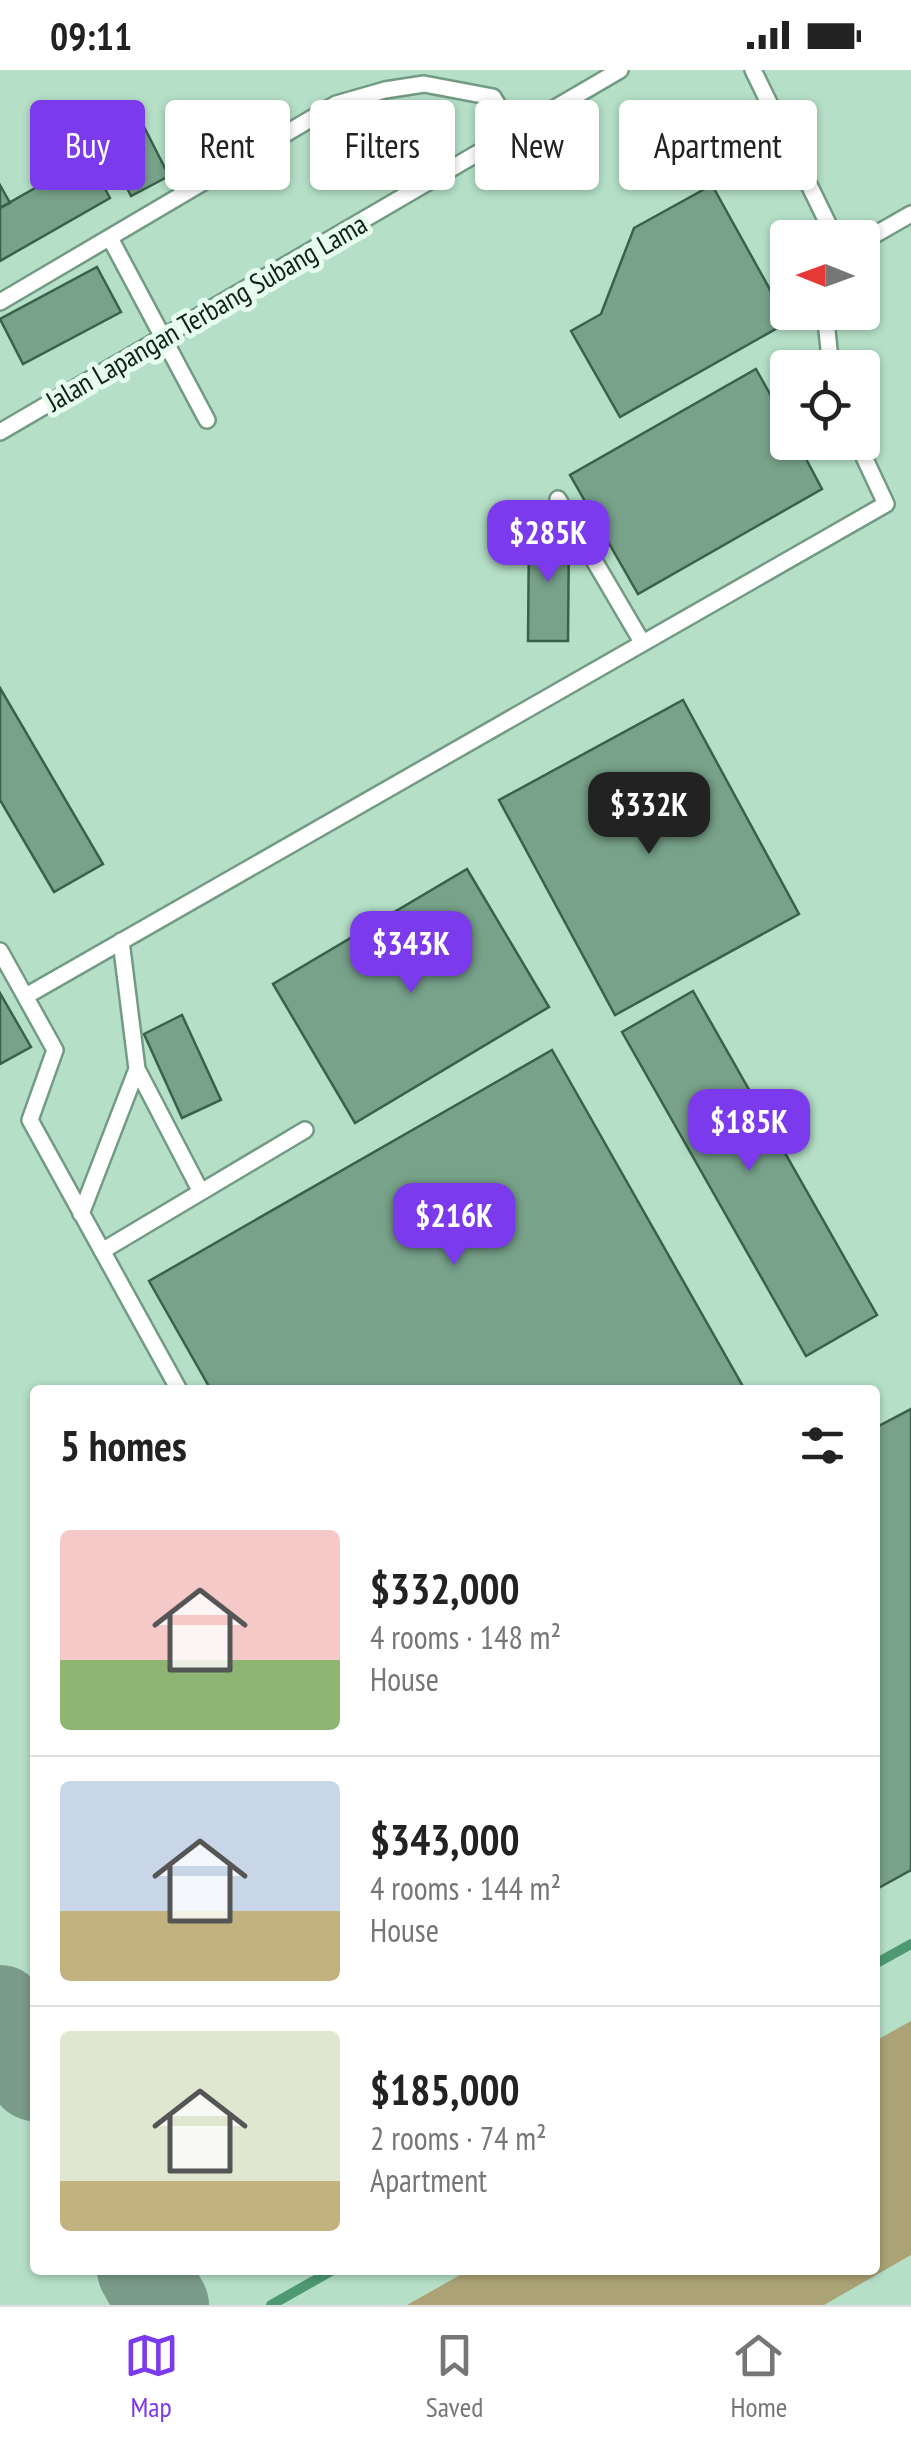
<!DOCTYPE html>
<html lang="en">
<head>
<meta charset="utf-8">
<style>
	:root { --surface:#fff; --page:#f2f2f2; --text:#222; --muted:#767676; --line:#e0e0e0; --accent:#7c3aed }
	body { margin:0; font-family:"PT Sans Narrow",sans-serif; background:var(--page); color:var(--text); height:100vh; display:flex; flex-direction:column; font-size:38px; white-space:nowrap }
	* { box-sizing:border-box; margin:0 }
	p { font-size:32px; color:var(--muted) }
	.icon { flex:none; width:55px; height:55px; fill:none; stroke:currentColor; stroke-width:2; stroke-linecap:round; stroke-linejoin:round }
	.map { position:relative; flex:1; overflow:hidden }
	.sheet { position:absolute; left:30px; top:1315px; width:850px; height:890px; display:flex; flex-direction:column; background:var(--surface); border-radius:10px; box-shadow:0 2px 8px #0004 }
	.sheet>* { flex:none }
	.banner { position:absolute; left:30px; top:30px; width:852px; height:90px; display:flex; gap:20px }
	.needle { width:65px; rotate:271deg }
	.controls { position:absolute; left:770px; top:150px; display:grid; gap:20px }
	.controls a { display:grid; place-items:center; width:110px; height:110px; border-radius:10px; background:var(--surface); box-shadow:0 2px 8px #0004; font-size:50px }
	.price { position:absolute; translate:-50% -85px; padding:0 22px; border-radius:20px; background:var(--accent); color:#fff; font-size:32px; line-height:65px; filter:drop-shadow(0 2px 5px #0008) }
	.price::after { content:''; position:absolute; left:50%; top:60px; width:30px; height:22px; margin-left:-15px; background:inherit; clip-path:polygon(0 0,100% 0,50% 100%) }
	.price.active { background:#222; color:#fff }
	ul { padding:0; list-style:none }
	li { display:flex; align-items:center; gap:30px; height:250px; padding:0 30px }
	li+li { border-top:2px solid var(--line) }
	li span { display:grid; place-items:center; flex:none; width:280px; height:200px; border-radius:10px; color:#555 }
	li>.icon { margin-inline-start:auto }
	span .icon { width:120px; height:120px; fill:#fffc; stroke-width:1 }
	li b { font-size:42px }
	h2 { display:flex; justify-content:space-between; align-items:center; height:120px; padding:0 30px; font-size:42px }
	.pill { padding:0 35px; border-radius:10px; background:var(--surface); box-shadow:0 2px 8px #0004; font-size:35px; line-height:90px }
	.pill.active { background:var(--accent); color:#fff }
	.status { display:flex; justify-content:space-between; align-items:center; height:70px; padding:0 50px; background:var(--surface); direction:ltr }
	.status svg { height:28px; fill:currentColor }
	.menu { display:flex; justify-content:space-around; align-items:center; height:140px; border-top:2px solid var(--line); background:var(--surface); font-size:28px; color:var(--muted) }
	.menu a { display:grid; justify-items:center; gap:5px }
	.menu .active { color:var(--accent) }
	.map>svg:first-child { display:block }
	.green { fill:#aba375 }
	.lines { fill:none; stroke-linecap:round; stroke-linejoin:round }
	.stream { stroke:#4d9972; stroke-width:10 }
	.taxiway { stroke:#7a9b88; stroke-width:92 }
	.building { fill:#78a28a; stroke:#3a614c; stroke-width:2.5 }
	.service-casing { stroke:#729b83; stroke-width:20 }
	.service { stroke:#fff; stroke-width:15 }
	.labels { text-anchor:middle; dominant-baseline:central; stroke-width:10; stroke-linejoin:round; paint-order:stroke }
	.street-label { font-size:28px; fill:#102118; stroke:#e6fcee }
</style>
</head>
<body>
<div class="status"><b>09:11</b><svg viewBox="0 0 49 12"><path d="M0 12V9h3v3zM5 12V6h3v6zM10 12V3h3v9zM15 12V0h3v12zM26 1h20v11H26zM47 4h2v5h-2z"/></svg></div>
<div class="map">
<svg width="911" height="2235" viewBox="0 0 911 2235">
	<rect width="100%" height="100%" fill="#b5e0c7"/>
	<path class="green" d="M911,1951V2185L824,2235H407L469,2200H875V1971Z"/>
	<g class="lines">
		<path class="stream" d="M875,1894L911,1874
			M271,2235L333,2200"/>
		<path class="taxiway" d="M0,1941L35,2005
			M143,2200L163,2235"/>
	</g>
	<path class="building" d="M140,49L169,106L131,126L102,68Z
		M88,88L110,128L0,191V138Z
		M0,115L10,133L0,138Z
		M712,115L788,252L620,347L571,261L601,244L634,158Z
		M97,197L121,242L23,294L0,249Z
		M756,299L788,356V372H797L822,419L638,524L570,405Z
		M529,459H569L568,571H528Z
		M0,618L103,794L54,822L0,730Z
		M683,630L799,844L615,945L499,730Z
		M467,799L549,937L355,1053L273,914Z
		M693,921L877,1245L806,1286L622,962Z
		M0,923L31,977L0,994Z
		M182,945L221,1030L182,1048L144,964Z
		M552,980L745,1320H211L149,1211Z
		M911,1339V1800L875,1820V1358Z"/>
	<g class="lines">
		<g class="service-casing">
			<path id="service" d="M753,0L835,168
				M110,168L207,350
				M862,172L911,144
				M0,232L336,34L385,20L424,14L493,27L514,62
				M825,242L831,298
				M0,362L620,0
				M558,429L642,572
				M0,881L55,980L30,1050L179,1320
				M26,926L886,434L857,372
				M137,999L201,1122
				M81,1144L137,999L121,871
				M102,1181L305,1060"/>
		</g>
		<use href="#service" class="service"/>
	</g>
	<g class="labels">
		<g class="street-label">
			<text transform="translate(206 242) rotate(-30)">Jalan Lapangan Terbang Subang Lama</text>
		</g>
	</g>
</svg>
<div class="controls">
<a><svg class="needle" viewBox="-14 -14 28 28"><path d="M0-13l5 13h-10z" fill="#e53935"/><path d="M0 13l5-13h-10z" fill="#767676"/></svg></a>
<a><svg class="icon" aria-label="locate" viewBox="0 0 24 24"><circle cx="12" cy="12" r="6"/><path d="M12 2v4M12 18v4M2 12h4M18 12h4"/></svg></a>
</div>
<b class="price" style="left:548px;top:515px">$285K</b>
<b class="price active" style="left:649px;top:787px">$332K</b>
<b class="price" style="left:411px;top:926px">$343K</b>
<b class="price" style="left:749px;top:1104px">$185K</b>
<b class="price" style="left:454px;top:1198px">$216K</b>
<div class="banner">
<a class="pill active">Buy</a>
<a class="pill">Rent</a>
<a class="pill">Filters</a>
<a class="pill">New</a>
<a class="pill">Apartment</a>
</div>
<section class="sheet">
<h2>5 homes<svg class="icon" aria-label="filters" viewBox="0 0 24 24"><path d="M4 7h16M4 17h16"/><circle cx="9" cy="7" r="2"/><circle cx="15" cy="17" r="2"/></svg></h2>
<ul>
<li><span style="background:linear-gradient(#f6c9c9 65%,#8fb573 0)"><svg class="icon" aria-label="home" viewBox="0 0 24 24"><path d="M3 11l9-7 9 7M6 9v11h12V9"/></svg></span><div><b>$332,000</b><p>4 rooms · 148 m²</p><p>House</p></div></li>
<li><span style="background:linear-gradient(#c9d6e8 65%,#c2b280 0)"><svg class="icon" aria-label="home" viewBox="0 0 24 24"><path d="M3 11l9-7 9 7M6 9v11h12V9"/></svg></span><div><b>$343,000</b><p>4 rooms · 144 m²</p><p>House</p></div></li>
<li><span style="background:linear-gradient(#dfe7d0 75%,#c2b280 0)"><svg class="icon" aria-label="home" viewBox="0 0 24 24"><path d="M3 11l9-7 9 7M6 9v11h12V9"/></svg></span><div><b>$185,000</b><p>2 rooms · 74 m²</p><p>Apartment</p></div></li>
</ul>
</section>
</div>
<nav class="menu">
<a class="active"><svg class="icon" aria-label="map" viewBox="0 0 24 24"><path d="M3 6l6-2 6 2 6-2v14l-6 2-6-2-6 2zM9 4v14M15 6v14"/></svg>Map</a>
<a><svg class="icon" aria-label="saved" viewBox="0 0 24 24"><path d="M7 4h10v16l-5-4-5 4z"/></svg>Saved</a>
<a><svg class="icon" aria-label="home" viewBox="0 0 24 24"><path d="M3 11l9-7 9 7M6 9v11h12V9"/></svg>Home</a>
</nav>
</body>
</html>
